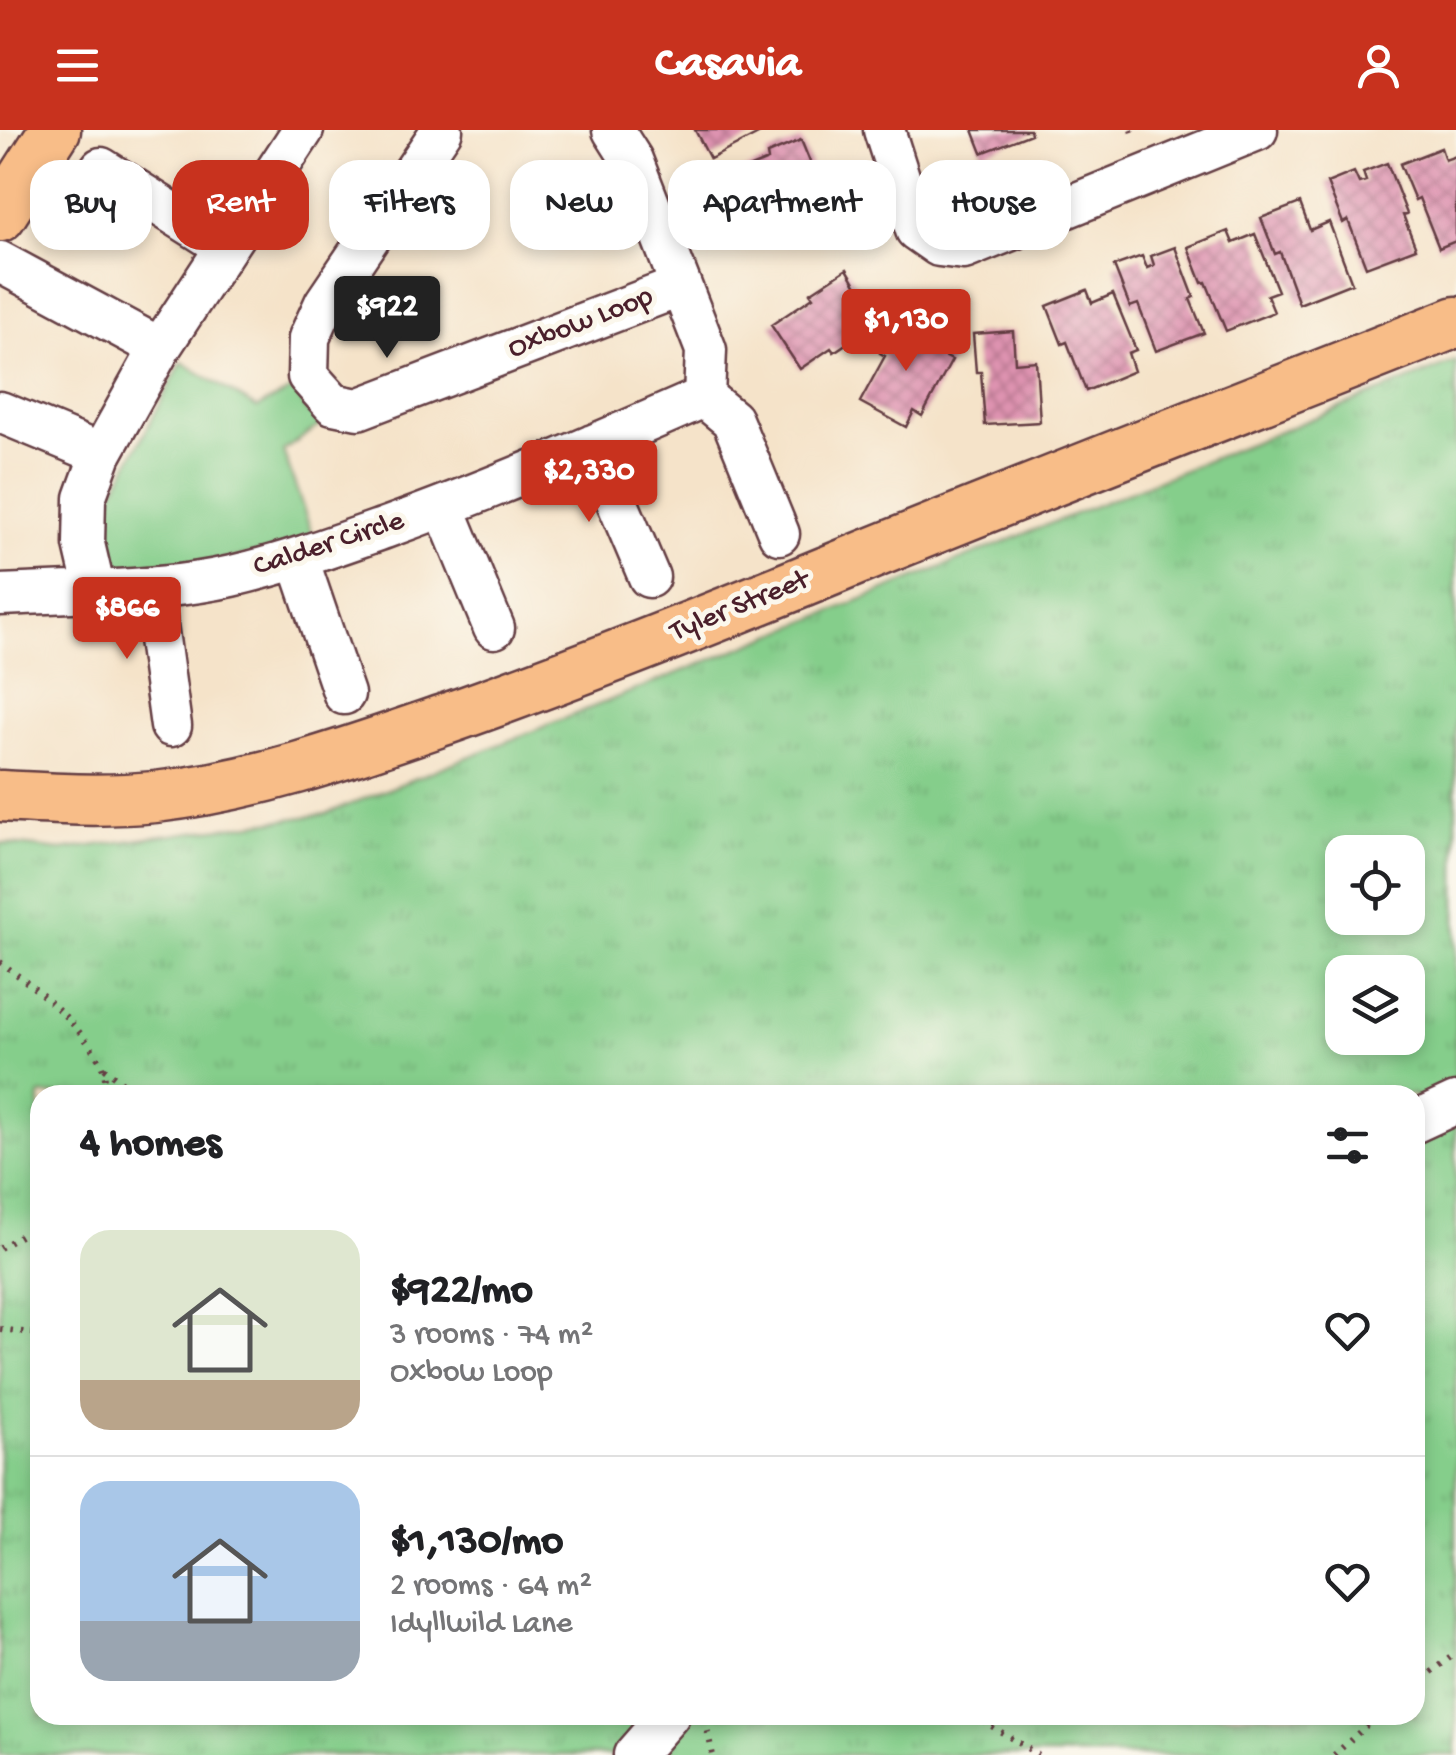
<!DOCTYPE html>
<html lang="en">
<head>
<meta charset="utf-8">
<style>
	:root { --surface:#fff; --page:#f6f6f6; --text:#202124; --muted:#757577; --line:#e0e0e0; --accent:#c8321e }
	body { margin:0; font-family:"Gochi Hand",sans-serif; background:var(--page); color:var(--text); height:100vh; display:flex; flex-direction:column; font-size:38px; white-space:nowrap }
	* { box-sizing:border-box; margin:0 }
	p { font-size:32px; color:var(--muted) }
	.icon { flex:none; width:55px; height:55px; fill:none; stroke:currentColor; stroke-width:2; stroke-linecap:round; stroke-linejoin:round }
	.map { position:relative; flex:1; overflow:hidden }
	.details { position:absolute; left:30px; top:955px; width:1395px; height:640px; display:flex; flex-direction:column; background:var(--surface); border-radius:30px; box-shadow:0 5px 15px #0003 }
	.details>* { flex:none }
	.hud { position:absolute; left:30px; top:30px; width:1398px; height:90px; display:flex; gap:20px }
	.tools { position:absolute; left:1325px; top:705px; display:grid; gap:20px }
	.tools a { display:grid; place-items:center; width:100px; height:100px; border-radius:20px; background:var(--surface); box-shadow:0 5px 15px #0003; font-size:50px }
	.price { position:absolute; translate:-50% -85px; padding:0 22px; border-radius:10px; background:var(--accent); color:#fff; font-size:32px; line-height:65px; filter:drop-shadow(0 2px 5px #0008) }
	.price::after { content:''; position:absolute; left:50%; top:60px; width:30px; height:22px; margin-left:-15px; background:inherit; clip-path:polygon(0 0,100% 0,50% 100%) }
	.price.on { background:#222; color:#fff }
	ul { padding:0; list-style:none }
	li { display:flex; align-items:center; gap:30px; height:250px; padding:0 50px }
	li+li { border-top:2px solid var(--line) }
	li span { display:grid; place-items:center; flex:none; width:280px; height:200px; border-radius:30px; color:#555 }
	li>.icon { margin-inline-start:auto }
	span .icon { width:120px; height:120px; fill:#fffc; stroke-width:1 }
	li b { font-size:42px }
	h2 { display:flex; justify-content:space-between; align-items:center; height:120px; padding:0 50px; font-size:42px }
	.tag { padding:0 35px; border-radius:30px; background:var(--surface); box-shadow:0 5px 15px #0003; font-size:35px; line-height:90px }
	.tag.on { background:var(--accent); color:#fff }
	header { display:flex; justify-content:space-between; align-items:center; height:130px; padding:0 50px; background:var(--accent); color:#fff; font-size:45px; font-weight:700 }
	.map>svg:first-child { display:block }
	.grass { fill:url(#grass-tufts); stroke:#68765b; stroke-width:2.5; fill-rule:evenodd }
	.park { fill:#85ce8b; stroke:#68765b; stroke-width:2.5 }
	.building { fill:url(#building-cross-hatch) }
	.lines { fill:none; stroke-linecap:round; stroke-linejoin:round }
	.minor-casing { stroke:#643c43; stroke-width:45 }
	.major-casing { stroke:#643c43; stroke-width:55 }
	.path { stroke:#643c43; stroke-width:6; stroke-dasharray:2.5 8; stroke-linecap:butt }
	.minor { stroke:#fff; stroke-width:40 }
	.major { stroke:#f8bd88; stroke-width:50 }
	.labels { text-anchor:middle; dominant-baseline:central; stroke-width:10; stroke-linejoin:round; paint-order:stroke }
	.street-label { font-size:30px; fill:#4a1f2b; stroke:#fbf7ec }
</style>
</head>
<body>
<header><svg class="icon" aria-label="menu" viewBox="0 0 24 24"><path d="M4 6h16M4 12h16M4 18h16"/></svg>Casavia<svg class="icon" aria-label="person" viewBox="0 0 24 24"><circle cx="12" cy="8" r="4"/><path d="M4 21q1-7 8-7t8 7"/></svg></header>
<div class="map">
<svg width="1456" height="1625" viewBox="0 0 1456 1625">
	<defs>
		<pattern id="grass-tufts" width="24" height="20" patternUnits="userSpaceOnUse" patternTransform="scale(2.5)"><rect width="24" height="20" fill="#85ce8b"/><path d="M3 7l-1-3M5 7V3M7 7l1-3M15 17l-1-3M17 17v-4M19 17l1-3" fill="none" stroke="#74b078"/></pattern>
		<pattern id="building-cross-hatch" width="8" height="8" patternUnits="userSpaceOnUse" patternTransform="scale(2.5)"><rect width="8" height="8" fill="#de93b0"/><path d="M0 0l8 8M0 8l8-8" fill="none" stroke="#b6778f"/></pattern>
	</defs>
	<rect width="100%" height="100%" fill="#fbf7ec"/>
	<filter id="ink" filterUnits="userSpaceOnUse"><feTurbulence type="fractalNoise" baseFrequency=".01" numOctaves="2"/><feDisplacementMap in="SourceGraphic" scale="20" xChannelSelector="R" yChannelSelector="G"/><feConvolveMatrix kernelMatrix="1 2 1 2 8 2 1 2 1" color-interpolation-filters="sRGB"/></filter>
	<filter id="wash" filterUnits="userSpaceOnUse"><feTurbulence type="fractalNoise" baseFrequency=".0048" numOctaves="4" result="noise"/><feDisplacementMap in="SourceGraphic" scale="40" xChannelSelector="R" yChannelSelector="G"/><feGaussianBlur stdDeviation="2.25" result="paint"/><feColorMatrix in="noise" values="0 0 0 0 0 0 0 0 0 0 0 0 0 0 0 0 0 1.4 0 .05"/><feComposite in="paint" operator="in"/></filter>
	<g filter="url(#wash)">
		<rect width="100%" height="100%" fill="#f5e3c9"/>
		<path class="grass" d="M1456,231V1625H0V713L61,720L326,684ZM1342,722H1408V788H1342ZM1342,842H1408V908H1342ZM40,965H1415V1585H40Z"/>
		<path class="park" d="M182,232L257,278L297,257L305,279L322,294L283,321L315,412L202,434L122,442L107,416L105,378Z"/>
		<g id="blocks">
			<path class="building" d="M695,0H766L710,29Z
				M973,0H1030L1031,4L982,23Z
				M801,10L817,49L805,54L814,76L757,100L753,90L737,97L718,50L768,30L767,24Z
				M1441,18L1445,30L1456,26V111L1439,118L1419,68L1415,70L1400,34Z
				M1387,33L1407,84L1403,85L1416,118L1366,137L1348,90L1343,93L1327,53L1354,42L1359,53L1366,51L1363,42Z
				M1300,73L1310,100L1329,92L1352,153L1299,174L1280,122L1275,124L1261,88Z
				M1228,101L1233,113L1255,104L1278,161L1267,165L1274,182L1226,201L1206,152L1202,153L1188,117Z
				M1175,117L1194,167L1190,169L1204,203L1156,221L1138,174L1130,177L1114,136L1142,126L1147,138L1154,135L1151,126Z
				M847,139L878,192L834,222L831,218L800,239L771,195L813,167L810,163Z
				M1087,160L1092,173L1113,164L1136,220L1128,223L1134,241L1086,261L1067,212L1062,214L1047,176Z
				M899,188L937,208L931,219L952,230L922,286L914,281L906,297L860,272L885,226L880,223Z
				M1013,201L1015,233L1036,231L1040,292L985,295L981,242H976L973,204Z"/>
		</g>
	</g>
	<g filter="url(#ink)">
		<use href="#blocks" fill-opacity="0" stroke="#643c43" stroke-width="2.5"/>
		<g class="lines">
			<g class="minor-casing">
				<path id="minor" d="M303,0L160,218L101,324L85,368L84,414L95,461C141,459 187,456 232,446C284,434 334,416 385,398C493,359 599,313 704,267
					M442,0L325,173L309,208L308,246L333,274L358,279L681,156
					M613,0L632,30L706,220L704,267
					M884,0L916,100L939,116L964,119L1257,0
					M101,38L226,117
					M0,132L160,218
					M704,267L732,290L779,404
					M0,282L101,324
					M593,315L649,447
					M444,377L494,498
					M298,429L344,564
					M152,458L171,596
					M0,465L95,461
					M1415,992L1456,973
					M634,1625L669,1585"/>
			</g>
			<g class="major-casing">
				<path id="major" d="M0,86L55,0
					M0,666C52,669 103,672 155,667C256,656 351,622 446,589C585,540 722,485 858,429C1057,348 1257,271 1456,192"/>
			</g>
			<path class="path" d="M1131,0L1132,3
				M954,84L961,67
				M0,832C38,860 78,891 101,934C105,943 106,955 107,965
				M104,938L138,965
				M0,1118L40,1094
				M0,1199L40,1204
				M1415,1555L1456,1523
				M974,1585L1038,1625
				M705,1591L713,1625
				M1334,1625L1378,1585"/>
			<use href="#minor" class="minor"/>
			<use href="#major" class="major"/>
		</g>
	</g>
	<g class="labels">
		<g class="street-label">
			<text transform="translate(581 194) rotate(-21)">Oxbow Loop</text>
			<text transform="translate(329 415) rotate(-18)">Calder Circle</text>
			<text transform="translate(740 477) rotate(-22)">Tyler Street</text>
		</g>
	</g>
</svg>
<div class="tools">
<a><svg class="icon" aria-label="locate" viewBox="0 0 24 24"><circle cx="12" cy="12" r="6"/><path d="M12 2v4M12 18v4M2 12h4M18 12h4"/></svg></a>
<a><svg class="icon" aria-label="layers" viewBox="0 0 24 24"><path d="M12 4l9 5-9 5-9-5zM3 14l9 5 9-5"/></svg></a>
</div>
<b class="price on" style="left:387px;top:231px">$922</b>
<b class="price" style="left:906px;top:244px">$1,130</b>
<b class="price" style="left:589px;top:395px">$2,330</b>
<b class="price" style="left:127px;top:532px">$866</b>
<div class="hud">
<a class="tag">Buy</a>
<a class="tag on">Rent</a>
<a class="tag">Filters</a>
<a class="tag">New</a>
<a class="tag">Apartment</a>
<a class="tag">House</a>
</div>
<section class="details">
<h2>4 homes<svg class="icon" aria-label="filters" viewBox="0 0 24 24"><path d="M4 7h16M4 17h16"/><circle cx="9" cy="7" r="2"/><circle cx="15" cy="17" r="2"/></svg></h2>
<ul>
<li><span style="background:linear-gradient(#dfe7d0 75%,#b9a48a 0)"><svg class="icon" aria-label="home" viewBox="0 0 24 24"><path d="M3 11l9-7 9 7M6 9v11h12V9"/></svg></span><div><b>$922/mo</b><p>3 rooms · 74 m²</p><p>Oxbow Loop</p></div><svg class="icon" aria-label="heart" viewBox="0 0 24 24"><path d="M12 20l-8-8c-3-5 5-10 8-4 3-6 11-1 8 4z"/></svg></li>
<li><span style="background:linear-gradient(#a9c7e8 70%,#9aa5b1 0)"><svg class="icon" aria-label="home" viewBox="0 0 24 24"><path d="M3 11l9-7 9 7M6 9v11h12V9"/></svg></span><div><b>$1,130/mo</b><p>2 rooms · 64 m²</p><p>Idyllwild Lane</p></div><svg class="icon" aria-label="heart" viewBox="0 0 24 24"><path d="M12 20l-8-8c-3-5 5-10 8-4 3-6 11-1 8 4z"/></svg></li>
</ul>
</section>
</div>
</body>
</html>
